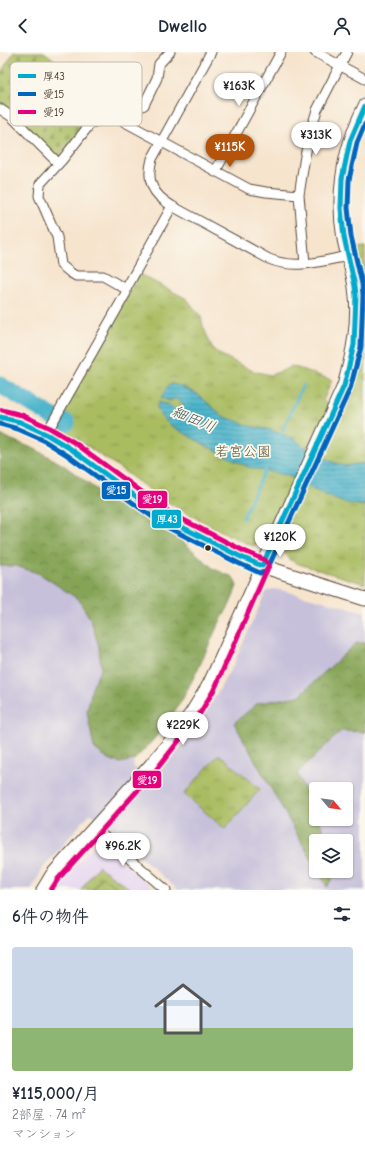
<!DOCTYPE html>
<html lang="ja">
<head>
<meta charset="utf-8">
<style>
	:root { --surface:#fff; --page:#f2f2f3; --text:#1f2937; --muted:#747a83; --line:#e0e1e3; --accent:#b45309 }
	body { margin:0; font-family:"Comic Neue","Klee One",sans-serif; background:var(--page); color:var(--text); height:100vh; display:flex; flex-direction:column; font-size:15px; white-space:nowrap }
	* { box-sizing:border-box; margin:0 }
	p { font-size:13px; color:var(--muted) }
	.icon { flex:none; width:22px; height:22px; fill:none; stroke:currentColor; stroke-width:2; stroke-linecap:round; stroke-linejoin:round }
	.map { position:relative; height:838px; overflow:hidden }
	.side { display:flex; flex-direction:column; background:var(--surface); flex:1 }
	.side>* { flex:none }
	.needle { width:26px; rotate:119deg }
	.tools { position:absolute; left:309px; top:730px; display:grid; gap:8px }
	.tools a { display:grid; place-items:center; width:44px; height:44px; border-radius:4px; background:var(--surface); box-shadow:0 1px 3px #0004; font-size:20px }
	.price { position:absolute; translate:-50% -34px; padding:0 9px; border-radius:14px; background:#fff; color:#222; font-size:13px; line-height:26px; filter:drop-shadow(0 1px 2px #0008) }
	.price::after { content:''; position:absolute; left:50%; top:24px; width:12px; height:9px; margin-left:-6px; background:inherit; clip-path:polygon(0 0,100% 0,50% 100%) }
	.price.current { background:var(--accent); color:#fff }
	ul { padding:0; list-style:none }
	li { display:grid; align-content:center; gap:8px; height:212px; padding:0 12px }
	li+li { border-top:1px solid var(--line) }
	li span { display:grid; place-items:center; height:124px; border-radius:4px; color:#555 }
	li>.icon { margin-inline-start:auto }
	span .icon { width:72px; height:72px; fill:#fffc; stroke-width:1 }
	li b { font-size:17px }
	h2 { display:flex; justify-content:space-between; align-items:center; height:48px; padding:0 12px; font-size:17px }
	header { display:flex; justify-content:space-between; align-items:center; height:52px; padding:0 12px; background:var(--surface); font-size:18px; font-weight:700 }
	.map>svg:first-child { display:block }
	.built { fill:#e3d3f2 }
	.industrial { fill:#c6c0da; fill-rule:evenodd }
	.forest { fill:url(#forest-crowns); stroke:#60673a }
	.cemetery { fill:url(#cemetery-stones); stroke:#72733f }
	.park { fill:url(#park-tufts); stroke:#72733f }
	.garden { fill:#a9bc60; stroke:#72733f }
	.water { fill:url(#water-rules); stroke:#447075 }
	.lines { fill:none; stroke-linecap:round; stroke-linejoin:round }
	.stream { stroke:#4db5cc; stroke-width:3 }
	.river { stroke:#4db5cc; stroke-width:17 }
	.street-casing { stroke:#574638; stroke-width:11 }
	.secondary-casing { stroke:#574638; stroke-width:15 }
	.street { stroke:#fff; stroke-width:9 }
	.secondary { stroke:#fff; stroke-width:13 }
	.bus-1-casing { stroke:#fbf7ec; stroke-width:8 }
	.bus-2-casing { stroke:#fbf7ec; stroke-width:8 }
	.bus-3-casing { stroke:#fbf7ec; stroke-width:8 }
	.bus-1 { stroke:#00a9ce; stroke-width:5 }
	.bus-2 { stroke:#0065bd; stroke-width:5 }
	.bus-3 { stroke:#e5007d; stroke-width:5 }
	.bus-dot { fill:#3b2a1e; stroke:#fbf7ec; stroke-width:1.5 }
	.labels { text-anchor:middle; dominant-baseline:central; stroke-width:3.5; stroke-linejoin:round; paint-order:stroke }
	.park-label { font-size:14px; fill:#5c5632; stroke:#fbf7ec }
	.water-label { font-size:15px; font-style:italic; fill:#415b5b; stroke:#fbf7ec }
	.key { fill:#fbf7ec; stroke:#c1baae; stroke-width:1 }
	.key-label { font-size:11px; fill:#3b2a1e }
	.line-badge { stroke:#fbf7ec; stroke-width:1.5 }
	.badge-label { font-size:11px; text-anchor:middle; font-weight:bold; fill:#fff }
</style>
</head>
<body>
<header><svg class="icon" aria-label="back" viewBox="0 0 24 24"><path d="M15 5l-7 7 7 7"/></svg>Dwello<svg class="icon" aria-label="person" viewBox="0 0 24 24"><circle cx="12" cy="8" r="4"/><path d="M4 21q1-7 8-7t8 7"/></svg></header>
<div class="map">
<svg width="365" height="838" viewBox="0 0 365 838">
	<defs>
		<pattern id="forest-crowns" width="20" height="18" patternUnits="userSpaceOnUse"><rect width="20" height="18" fill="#86a456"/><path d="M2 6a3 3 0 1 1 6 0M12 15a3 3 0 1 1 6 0" fill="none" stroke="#6f8647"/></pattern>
		<pattern id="cemetery-stones" width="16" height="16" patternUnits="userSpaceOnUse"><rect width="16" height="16" fill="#a9bc60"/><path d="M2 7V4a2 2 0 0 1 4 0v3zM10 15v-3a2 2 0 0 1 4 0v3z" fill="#8b994f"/></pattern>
		<pattern id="park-tufts" width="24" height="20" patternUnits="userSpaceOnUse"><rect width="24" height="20" fill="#a9bc60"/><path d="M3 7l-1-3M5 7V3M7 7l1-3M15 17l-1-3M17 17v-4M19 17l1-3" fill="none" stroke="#8b994f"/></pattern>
		<pattern id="water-rules" width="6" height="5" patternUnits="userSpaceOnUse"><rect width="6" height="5" fill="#4db5cc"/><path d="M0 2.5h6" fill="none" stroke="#4193a5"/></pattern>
	</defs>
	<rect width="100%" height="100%" fill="#fbf7ec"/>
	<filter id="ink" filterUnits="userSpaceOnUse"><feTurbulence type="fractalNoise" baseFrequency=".025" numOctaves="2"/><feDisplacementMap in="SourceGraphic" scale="8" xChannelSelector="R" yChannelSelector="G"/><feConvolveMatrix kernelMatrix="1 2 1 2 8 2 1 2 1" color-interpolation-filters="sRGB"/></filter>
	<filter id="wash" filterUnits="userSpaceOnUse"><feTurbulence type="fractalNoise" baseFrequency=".012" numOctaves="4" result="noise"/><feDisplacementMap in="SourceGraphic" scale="16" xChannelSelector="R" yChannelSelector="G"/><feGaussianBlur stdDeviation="0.9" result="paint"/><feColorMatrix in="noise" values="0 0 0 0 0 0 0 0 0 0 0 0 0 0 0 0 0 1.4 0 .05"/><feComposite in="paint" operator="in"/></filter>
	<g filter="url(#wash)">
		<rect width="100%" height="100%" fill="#f6e4cd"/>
		<path class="built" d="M94,792H102L155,838H56L61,830Z"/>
		<path class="industrial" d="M0,506L48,511L102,548L134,715L152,727L191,683L216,643L233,613L266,540L273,537L281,538L365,560V838H178L108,775L90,761L43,816L31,838H0ZM316,737H346V767H316ZM316,789H346V819H316Z"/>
		<path class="forest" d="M0,383L37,398L65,414L102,442L182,489L214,517L233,525L237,534L230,552L216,577L200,613L181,650L154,687L134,708L120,711L106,706L94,696L87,660L92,636L101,616L99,595L91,568L78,547L40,522L16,514H0Z
			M356,591H365V680L341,679L297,721L316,762V767H318L329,789H316V816L234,671L258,651L299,644Z
			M318,819H337L327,835Z"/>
		<path class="cemetery" d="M14,0H44L60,12L58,16L66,23L58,36L82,54V57L91,65L58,105L0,53V22Z"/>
		<path class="park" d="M365,195V236L358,196Z
			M139,222L187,247L201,265L203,274L212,296L219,302L253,319L270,323L282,319L292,314L332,328L323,349L345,359L356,333L365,290V532L299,512L290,508L284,500L287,491L265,481L260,490L253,494L227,482L174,454L143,433L117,414L56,374Z
			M219,702L260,737L225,777L184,742Z
			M98,814L132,838H81Z"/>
		<path class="garden" d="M102,825L121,838L93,837Z"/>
		<path class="water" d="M172,332L180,334L196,341L223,364L250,374L271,378L293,386L303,394L330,409L344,414L365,411V454L341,450L312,437L289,424L248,415L207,394L170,373L160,363L157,355L159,350L170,353L174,358L182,355L183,352L177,347H172L171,349L161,346L167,335Z"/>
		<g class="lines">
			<path class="stream" d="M280,384L303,333
				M243,466L266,415"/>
			<path class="river" d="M0,333L50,363L67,371"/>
		</g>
	</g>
	<g filter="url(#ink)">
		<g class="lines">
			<g class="street-casing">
				<path id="street" d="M211,0L152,107C146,129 152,142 172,154L269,207C295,218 322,209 348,204
					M315,0L365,27
					M0,57L12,65L58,111
					M121,68L249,137L266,140L299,143
					M215,120L281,0
					M305,212L299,143L305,104L310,81L317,58L347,0
					M126,237L103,224H76L71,221L61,213L57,185L39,144L40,132L62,108L91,71L113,64L121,68L124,64L144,53L157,26L159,12L170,0
					M46,382L126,241V237L172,154
					M94,776L166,838"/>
			</g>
			<g class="secondary-casing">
				<path id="secondary" d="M0,365L20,370L46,382L71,397L130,439L168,468L241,505L262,514L365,547
					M43,838L52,823L151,713L176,683L193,659L209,633L221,607L344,334C353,302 360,269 355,235C353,219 347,203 344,187C336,141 344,96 365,54"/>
			</g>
			<use href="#street" class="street"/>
			<use href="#secondary" class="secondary"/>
			<g class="bus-1-casing">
				<path id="bus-1" d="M0,365L20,370L46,382L71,397L168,468L241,505L262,514L344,334L354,293L356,244L355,234L344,185L341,156L342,127L350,89L365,54"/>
			</g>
			<g class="bus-2-casing">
				<path id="bus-2" d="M0,372L18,377L43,388L67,403L165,474L238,511L260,521L266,520L350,337L361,295L363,243L362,232L351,184L348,156L349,128L357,91L365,72"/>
			</g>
			<g class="bus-3-casing">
				<path id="bus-3" d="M2,358L22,363L50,376L75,391L172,462L244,499L265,508L269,513L215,636L199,663L156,718L58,827L51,838"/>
			</g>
			<use href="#bus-1" class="bus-1"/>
			<use href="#bus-2" class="bus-2"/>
			<use href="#bus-3" class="bus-3"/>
		</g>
	</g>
	<circle class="bus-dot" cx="208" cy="496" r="3.5"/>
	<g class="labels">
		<g class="park-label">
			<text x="243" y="399">若宮公園</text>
		</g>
		<g class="water-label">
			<text transform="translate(194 367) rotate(23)">細田川</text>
		</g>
	</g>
	<rect x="10" y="10" width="132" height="64" rx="6" class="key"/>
	<rect x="18" y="22" width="18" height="4" fill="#00a9ce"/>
	<rect x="18" y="40" width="18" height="4" fill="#0065bd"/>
	<rect x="18" y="58" width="18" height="4" fill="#e5007d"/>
	<g class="key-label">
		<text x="43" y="28">厚43</text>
		<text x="43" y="46">愛15</text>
		<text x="43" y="64">愛19</text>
	</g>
	<g class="line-badge">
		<rect x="101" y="429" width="30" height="19" rx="4" fill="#0065bd"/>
		<rect x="137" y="438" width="31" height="19" rx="4" fill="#e5007d"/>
		<rect x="151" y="457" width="31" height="20" rx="4" fill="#00a9ce"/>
		<rect x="132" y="718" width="30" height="19" rx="4" fill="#e5007d"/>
	</g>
	<g class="badge-label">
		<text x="116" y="442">愛15</text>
		<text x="152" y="451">愛19</text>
		<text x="167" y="471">厚43</text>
		<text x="147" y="732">愛19</text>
	</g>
</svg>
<div class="tools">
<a><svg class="needle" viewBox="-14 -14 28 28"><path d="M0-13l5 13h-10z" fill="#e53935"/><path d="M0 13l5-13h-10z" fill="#747a83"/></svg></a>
<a><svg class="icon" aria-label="layers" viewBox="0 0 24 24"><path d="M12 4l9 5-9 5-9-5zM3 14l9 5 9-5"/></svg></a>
</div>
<b class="price" style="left:239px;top:55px">¥163K</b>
<b class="price" style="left:316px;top:104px">¥313K</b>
<b class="price current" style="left:230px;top:116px">¥115K</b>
<b class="price" style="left:280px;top:506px">¥120K</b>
<b class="price" style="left:183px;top:694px">¥229K</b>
<b class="price" style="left:123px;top:815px">¥96.2K</b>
</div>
<section class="side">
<h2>6件の物件<svg class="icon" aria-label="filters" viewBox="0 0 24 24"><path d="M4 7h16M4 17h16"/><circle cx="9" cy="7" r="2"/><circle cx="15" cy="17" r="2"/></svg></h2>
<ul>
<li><span style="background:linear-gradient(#c9d6e8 65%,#8fb573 0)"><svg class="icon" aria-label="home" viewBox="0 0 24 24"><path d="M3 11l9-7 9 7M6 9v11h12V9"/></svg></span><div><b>¥115,000/月</b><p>2部屋 · 74 m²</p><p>マンション</p></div></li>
</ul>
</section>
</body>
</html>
